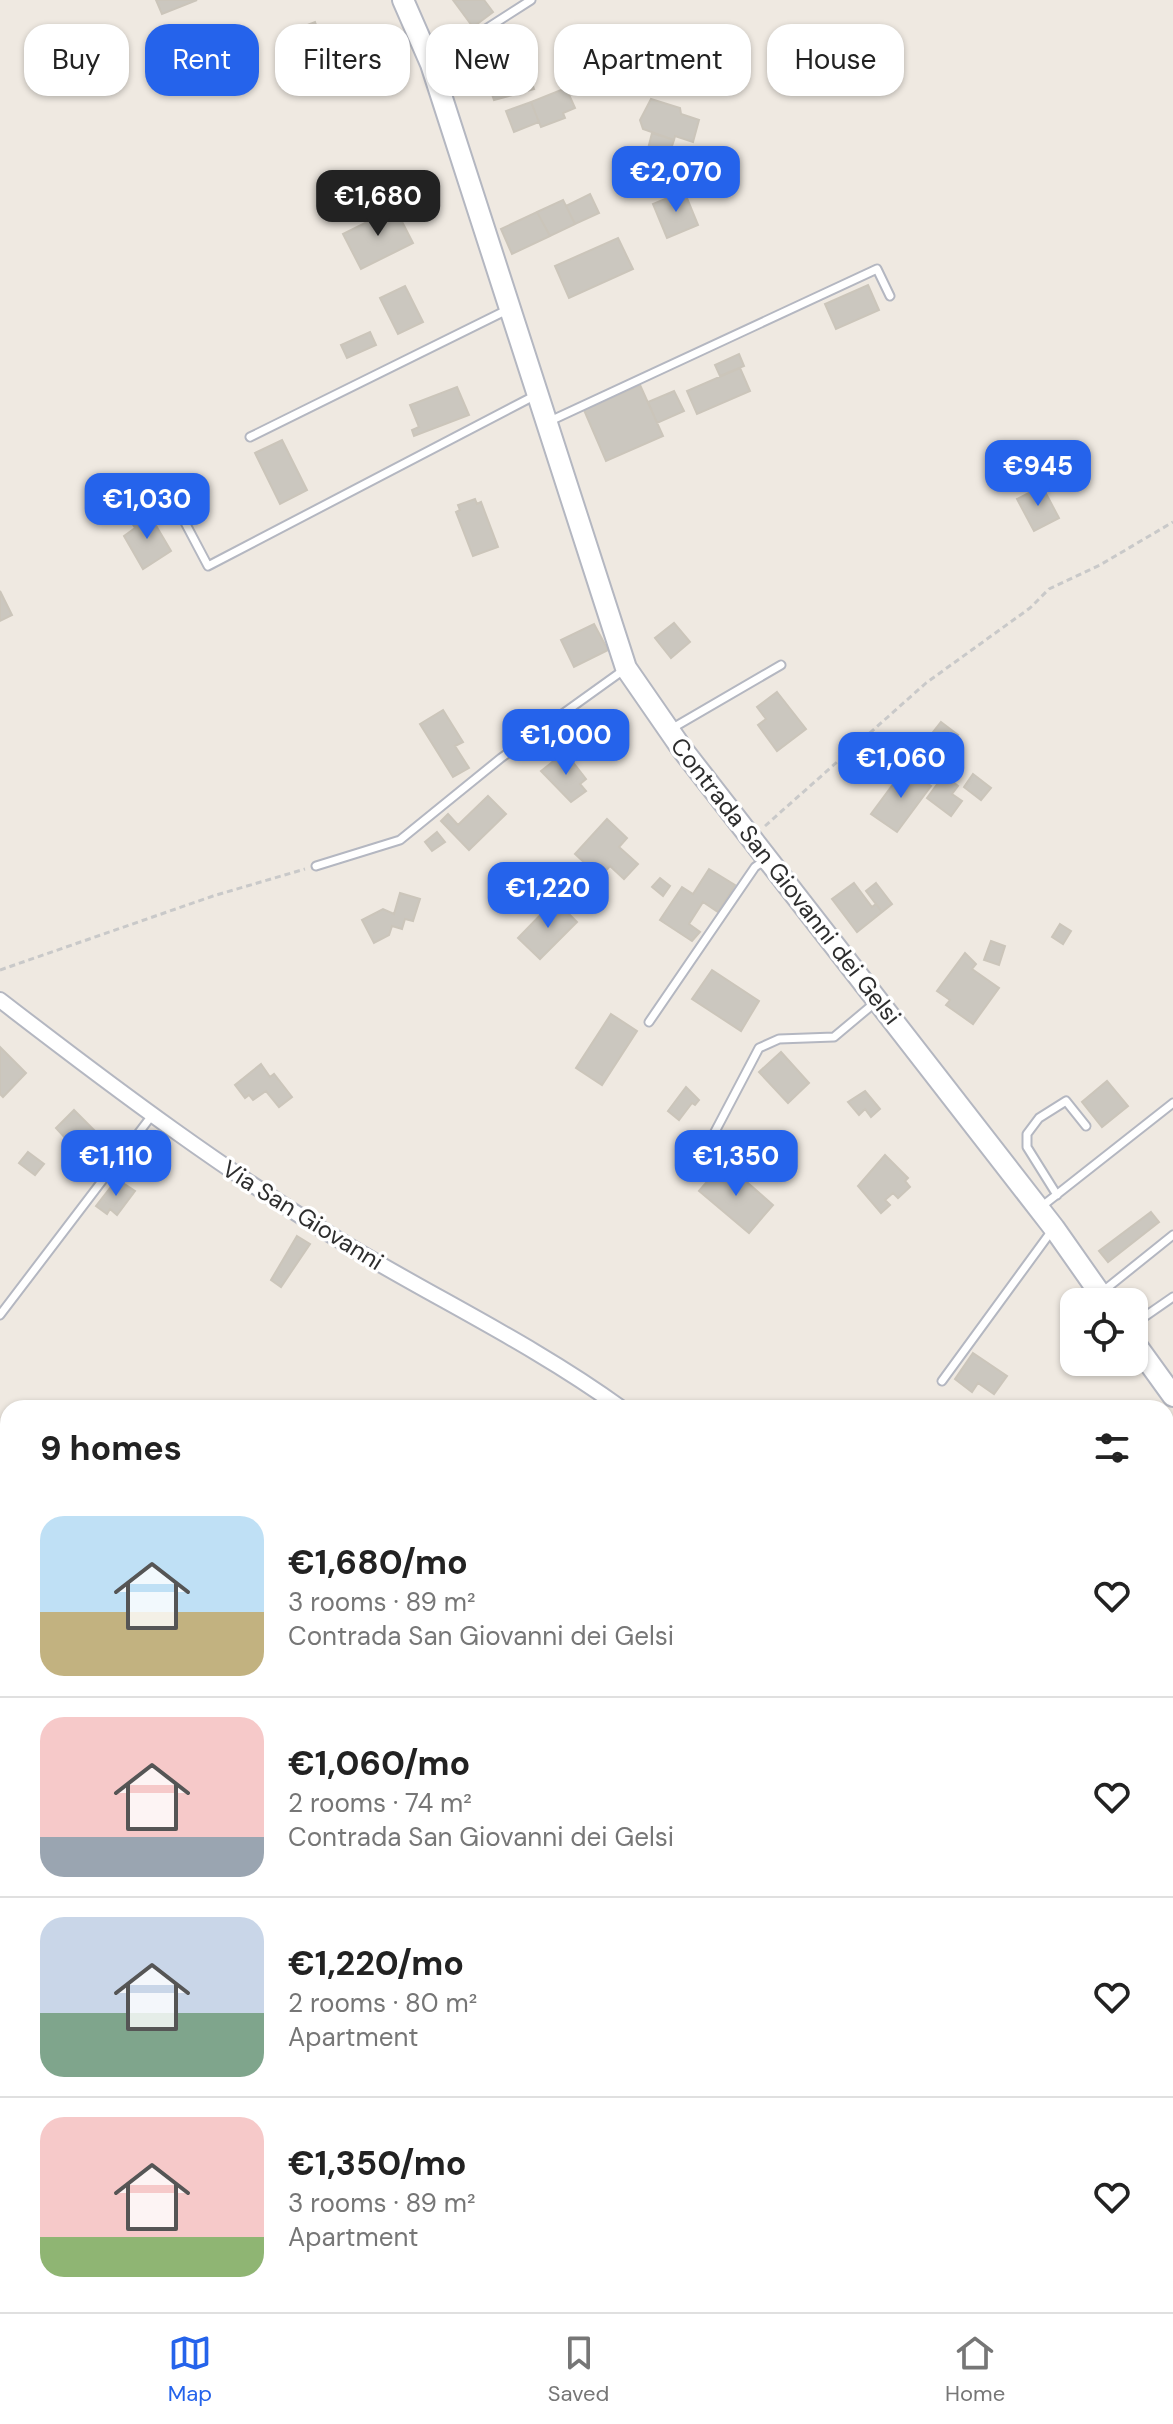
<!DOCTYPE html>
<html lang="en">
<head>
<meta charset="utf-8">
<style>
	:root { --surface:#fff; --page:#f6f6f6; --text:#222; --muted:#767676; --line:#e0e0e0; --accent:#2563eb }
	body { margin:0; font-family:"DM Sans",sans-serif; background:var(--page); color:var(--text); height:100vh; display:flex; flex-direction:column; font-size:30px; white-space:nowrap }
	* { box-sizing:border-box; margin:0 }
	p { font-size:26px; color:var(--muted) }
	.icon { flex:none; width:44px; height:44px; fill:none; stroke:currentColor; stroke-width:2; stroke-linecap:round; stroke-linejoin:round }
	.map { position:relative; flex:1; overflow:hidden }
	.side { position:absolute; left:0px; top:1400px; width:1174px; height:912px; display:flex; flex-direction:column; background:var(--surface); border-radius:24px 24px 0 0; box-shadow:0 2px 6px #0004 }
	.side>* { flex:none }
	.hud { position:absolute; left:24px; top:24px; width:1126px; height:72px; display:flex; gap:16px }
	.buttons { position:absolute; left:1060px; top:1288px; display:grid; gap:16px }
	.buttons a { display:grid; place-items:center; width:88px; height:88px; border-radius:16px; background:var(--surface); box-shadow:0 2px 6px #0004; font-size:40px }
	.price { position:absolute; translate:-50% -68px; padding:0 18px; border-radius:16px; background:var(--accent); color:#fff; font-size:26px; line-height:52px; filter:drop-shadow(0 2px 4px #0008) }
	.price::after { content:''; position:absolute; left:50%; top:48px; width:24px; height:18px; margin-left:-12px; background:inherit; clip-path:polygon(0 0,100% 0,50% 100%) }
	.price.active { background:#222; color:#fff }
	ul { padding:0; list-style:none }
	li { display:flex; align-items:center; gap:24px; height:200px; padding:0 40px }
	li+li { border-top:2px solid var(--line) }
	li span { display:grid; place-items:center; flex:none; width:224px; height:160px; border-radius:24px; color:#555 }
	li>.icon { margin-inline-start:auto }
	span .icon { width:96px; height:96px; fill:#fffc; stroke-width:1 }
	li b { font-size:34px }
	h2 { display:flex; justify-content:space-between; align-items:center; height:96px; padding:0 40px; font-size:34px }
	.pill { padding:0 28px; border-radius:24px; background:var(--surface); box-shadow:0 2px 6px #0004; font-size:28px; line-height:72px }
	.pill.active { background:var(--accent); color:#fff }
	.menu { display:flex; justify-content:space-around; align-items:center; height:112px; border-top:2px solid var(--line); background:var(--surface); font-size:22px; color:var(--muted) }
	.menu a { display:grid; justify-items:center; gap:4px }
	.menu .active { color:var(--accent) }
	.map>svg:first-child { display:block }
	.green { fill:#b6e59e }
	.building { fill:#cbc7bf; stroke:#cbc5ba; stroke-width:2 }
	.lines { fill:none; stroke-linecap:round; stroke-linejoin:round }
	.service-casing { stroke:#b4b7c1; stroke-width:11 }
	.minor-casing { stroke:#b4b7c1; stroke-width:18 }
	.secondary-casing { stroke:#b4b7c1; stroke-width:24 }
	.path { stroke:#c9c9c9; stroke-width:3; stroke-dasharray:6 4; stroke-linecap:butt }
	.service { stroke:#fff; stroke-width:7 }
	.minor { stroke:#fff; stroke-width:14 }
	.secondary { stroke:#fff; stroke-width:20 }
	.labels { text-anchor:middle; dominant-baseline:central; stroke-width:7; stroke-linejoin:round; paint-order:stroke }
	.street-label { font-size:24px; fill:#2e2e2e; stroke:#fff }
</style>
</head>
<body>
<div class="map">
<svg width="1173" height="2312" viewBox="0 0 1173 2312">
	<rect width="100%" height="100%" fill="#efe9e1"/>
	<path class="green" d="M0,2030L2,2037L8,2041V2304H116L114,2312H0Z
		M147,2304H317L312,2312H157Z"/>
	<path class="building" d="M156,0H197L162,14Z
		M453,0H484L493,12L473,27Z
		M315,22L330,64L318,69L302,27Z
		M658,41L669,60L641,75L631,58Z
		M398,55L403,70L358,85L353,70Z
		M528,71L534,89L494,100L488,83Z
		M566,88L575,108L563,113L565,118L541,127L531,102Z
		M651,99L680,108L681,114L699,120L693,142L675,136L674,140L643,129L640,120Z
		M531,102L539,122L514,132L506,111Z
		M652,133L674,140L667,161L647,153Z
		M647,153L667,161L671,170L632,190L621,167Z
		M684,191L698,225L667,238L653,204Z
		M590,194L599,213L575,224L566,206Z
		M563,200L575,224L550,236L537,212Z
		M395,208L413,243L361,269L343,234Z
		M537,212L550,236L512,254L501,229Z
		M618,238L633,269L569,298L555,266Z
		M868,285L879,310L836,329L825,304Z
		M405,286L423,322L398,334L380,298Z
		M370,332L376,345L347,358L341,345Z
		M739,354L744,366L720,376L715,365Z
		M740,368L750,391L697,414L687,391Z
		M640,385L663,436L606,461L584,410Z
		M457,387L469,415L414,436L412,430L419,427L410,405Z
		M674,391L684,411L657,423L648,402Z
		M282,440L307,490L280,504L255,453Z
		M1042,486L1059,518L1034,531L1017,499Z
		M475,499L477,504L481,502L498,547L473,556L456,512L460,510L458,505Z
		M148,512L171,551L143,569L124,536L135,528L132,523Z
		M0,591L12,615L0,621Z
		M674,623L690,642L671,658L655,638Z
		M594,624L608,650L574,667L561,640Z
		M777,692L806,729L777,751L758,725L766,719L757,707Z
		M443,710L463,742L455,746L469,768L453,777L420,724Z
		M941,722L958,735L943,755L926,741Z
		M565,752L586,779L580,784L586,791L571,802L541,771Z
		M905,768L931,786L897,832L871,814Z
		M973,774L991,788L981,800L964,787Z
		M944,775L958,786L952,794L962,801L951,816L927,798Z
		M488,796L506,814L469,850L441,821L448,814L458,825Z
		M607,819L627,838L619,847L638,864L624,879L610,866L600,877L575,854Z
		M437,832L445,842L432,851L425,842Z
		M709,869L735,885L718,912L703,902L689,924L700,932L692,941L660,920L682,887L693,894Z
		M660,878L670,886L663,896L652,887Z
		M854,883L872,907L876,904L882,912L857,932L832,899Z
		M876,883L892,904L882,912L866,891Z
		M400,893L420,899L413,921L405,919L402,929L392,926L389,935L374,943L362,920L383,909L394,914Z
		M555,900L577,922L540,959L518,938Z
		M1060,924L1071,931L1063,944L1052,937Z
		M991,941L1005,946L999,965L984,960Z
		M965,953L976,964L972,969L999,988L973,1024L946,1005L950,1000L937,991Z
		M712,970L759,1001L741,1031L692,999Z
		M611,1014L637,1031L602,1085L576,1068Z
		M0,1047L26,1073L3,1097L0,1094Z
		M781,1052L809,1083L788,1103L759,1072Z
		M261,1064L270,1077L274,1074L292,1097L279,1107L266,1091L253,1100L249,1095L245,1098L235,1085Z
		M1107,1081L1128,1106L1102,1127L1082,1102Z
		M686,1087L699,1100L695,1105L692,1103L679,1120L668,1111Z
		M865,1091L880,1109L871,1117L865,1109L859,1115L848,1102Z
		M74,1110L103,1139L91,1151L87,1146L79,1153L56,1128Z
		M28,1152L44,1164L35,1175L19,1163Z
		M885,1155L908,1178L905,1181L910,1187L898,1198L893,1193L885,1200L890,1205L881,1213L858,1186Z
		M724,1162L773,1205L749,1233L699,1191Z
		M117,1179L135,1191L117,1215L110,1209L107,1214L96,1206Z
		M1151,1212L1159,1222L1108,1262L1099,1251Z
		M297,1236L310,1244L281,1287L271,1280Z
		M973,1353L1007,1376L994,1394L978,1383L972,1392L955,1379Z
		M1173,1700V1752L1168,1748L1166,1751V1741L1170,1736L1166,1732V1709Z"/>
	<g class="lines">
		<g class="service-casing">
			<path id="service" d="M433,63L531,0
				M550,421L877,269L890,296
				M250,437L509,309
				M160,509L180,513L208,566L534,396
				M671,729L781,665
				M316,866L400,840L501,758L625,669
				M649,1022L755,867L765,860
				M698,1164L759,1048L779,1039L834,1037L877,1001
				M1057,1195L1027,1147V1134L1039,1118L1066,1101L1086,1126
				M1041,1207L1173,1103
				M1102,1292L1173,1235
				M0,1315L153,1114
				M1134,1324L1173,1297
				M942,1381L1053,1229
				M1166,1518L1173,1508
				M1166,1662L1173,1663"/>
		</g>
		<g class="minor-casing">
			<path id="minor" d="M0,1000C114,1088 230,1175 354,1249C443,1302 537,1347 621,1408
				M1166,1774L1173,1778"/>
		</g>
		<g class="secondary-casing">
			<path id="secondary" d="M403,0L431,64L626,668L682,749L1054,1228L1106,1302
				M1134,1342L1173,1396"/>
		</g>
		<path class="path" d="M765,826L926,683L1030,608L1049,589L1100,565L1173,522
			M0,970L213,896L305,869"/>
		<use href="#service" class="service"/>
		<use href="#minor" class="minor"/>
		<use href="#secondary" class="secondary"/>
	</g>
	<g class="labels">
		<g class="street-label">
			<text transform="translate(786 881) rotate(52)">Contrada San Giovanni dei Gelsi</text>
			<text transform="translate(303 1215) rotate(32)">Via San Giovanni</text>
		</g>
	</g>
</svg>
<div class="buttons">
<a><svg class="icon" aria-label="locate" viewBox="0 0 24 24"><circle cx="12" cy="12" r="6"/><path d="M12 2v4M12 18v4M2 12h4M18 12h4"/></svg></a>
</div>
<b class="price" style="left:676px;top:214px">€2,070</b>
<b class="price active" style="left:378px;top:238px">€1,680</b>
<b class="price" style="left:1038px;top:508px">€945</b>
<b class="price" style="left:147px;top:541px">€1,030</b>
<b class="price" style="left:566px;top:777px">€1,000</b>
<b class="price" style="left:901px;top:800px">€1,060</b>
<b class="price" style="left:548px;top:930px">€1,220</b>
<b class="price" style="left:116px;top:1198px">€1,110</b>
<b class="price" style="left:736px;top:1198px">€1,350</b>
<div class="hud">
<a class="pill">Buy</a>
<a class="pill active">Rent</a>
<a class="pill">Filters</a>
<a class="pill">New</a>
<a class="pill">Apartment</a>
<a class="pill">House</a>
</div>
<section class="side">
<h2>9 homes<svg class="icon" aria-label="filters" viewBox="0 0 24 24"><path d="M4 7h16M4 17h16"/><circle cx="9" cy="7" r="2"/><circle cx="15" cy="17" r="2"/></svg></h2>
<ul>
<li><span style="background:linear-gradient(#bfe0f5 60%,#c2b280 0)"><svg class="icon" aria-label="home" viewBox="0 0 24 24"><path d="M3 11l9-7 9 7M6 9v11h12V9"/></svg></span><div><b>€1,680/mo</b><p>3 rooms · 89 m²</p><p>Contrada San Giovanni dei Gelsi</p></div><svg class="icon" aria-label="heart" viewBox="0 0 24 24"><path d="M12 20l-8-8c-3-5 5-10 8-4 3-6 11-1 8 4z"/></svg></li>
<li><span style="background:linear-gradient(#f6c9c9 75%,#9aa5b1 0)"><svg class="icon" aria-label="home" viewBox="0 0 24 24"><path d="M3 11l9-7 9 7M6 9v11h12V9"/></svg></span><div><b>€1,060/mo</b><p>2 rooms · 74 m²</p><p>Contrada San Giovanni dei Gelsi</p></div><svg class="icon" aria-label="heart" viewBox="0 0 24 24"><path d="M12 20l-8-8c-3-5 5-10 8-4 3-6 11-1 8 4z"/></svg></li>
<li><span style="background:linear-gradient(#c9d6e8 60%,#7fa58c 0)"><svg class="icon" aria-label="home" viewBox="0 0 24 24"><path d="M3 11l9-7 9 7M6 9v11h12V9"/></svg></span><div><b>€1,220/mo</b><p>2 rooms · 80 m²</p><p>Apartment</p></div><svg class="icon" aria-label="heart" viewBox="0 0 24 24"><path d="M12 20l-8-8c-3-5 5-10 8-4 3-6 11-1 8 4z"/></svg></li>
<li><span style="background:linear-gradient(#f6c9c9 75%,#8fb573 0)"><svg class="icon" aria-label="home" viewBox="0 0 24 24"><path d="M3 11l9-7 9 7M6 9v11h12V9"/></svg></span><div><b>€1,350/mo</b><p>3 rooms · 89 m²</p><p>Apartment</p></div><svg class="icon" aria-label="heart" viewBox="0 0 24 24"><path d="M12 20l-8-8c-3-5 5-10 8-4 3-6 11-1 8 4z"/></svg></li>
</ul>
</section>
</div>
<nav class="menu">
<a class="active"><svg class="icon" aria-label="map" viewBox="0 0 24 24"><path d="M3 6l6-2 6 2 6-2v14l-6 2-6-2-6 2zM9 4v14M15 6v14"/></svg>Map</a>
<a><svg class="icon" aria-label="saved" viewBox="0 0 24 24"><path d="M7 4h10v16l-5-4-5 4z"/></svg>Saved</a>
<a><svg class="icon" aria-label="home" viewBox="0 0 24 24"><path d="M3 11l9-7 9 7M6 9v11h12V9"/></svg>Home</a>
</nav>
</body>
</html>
